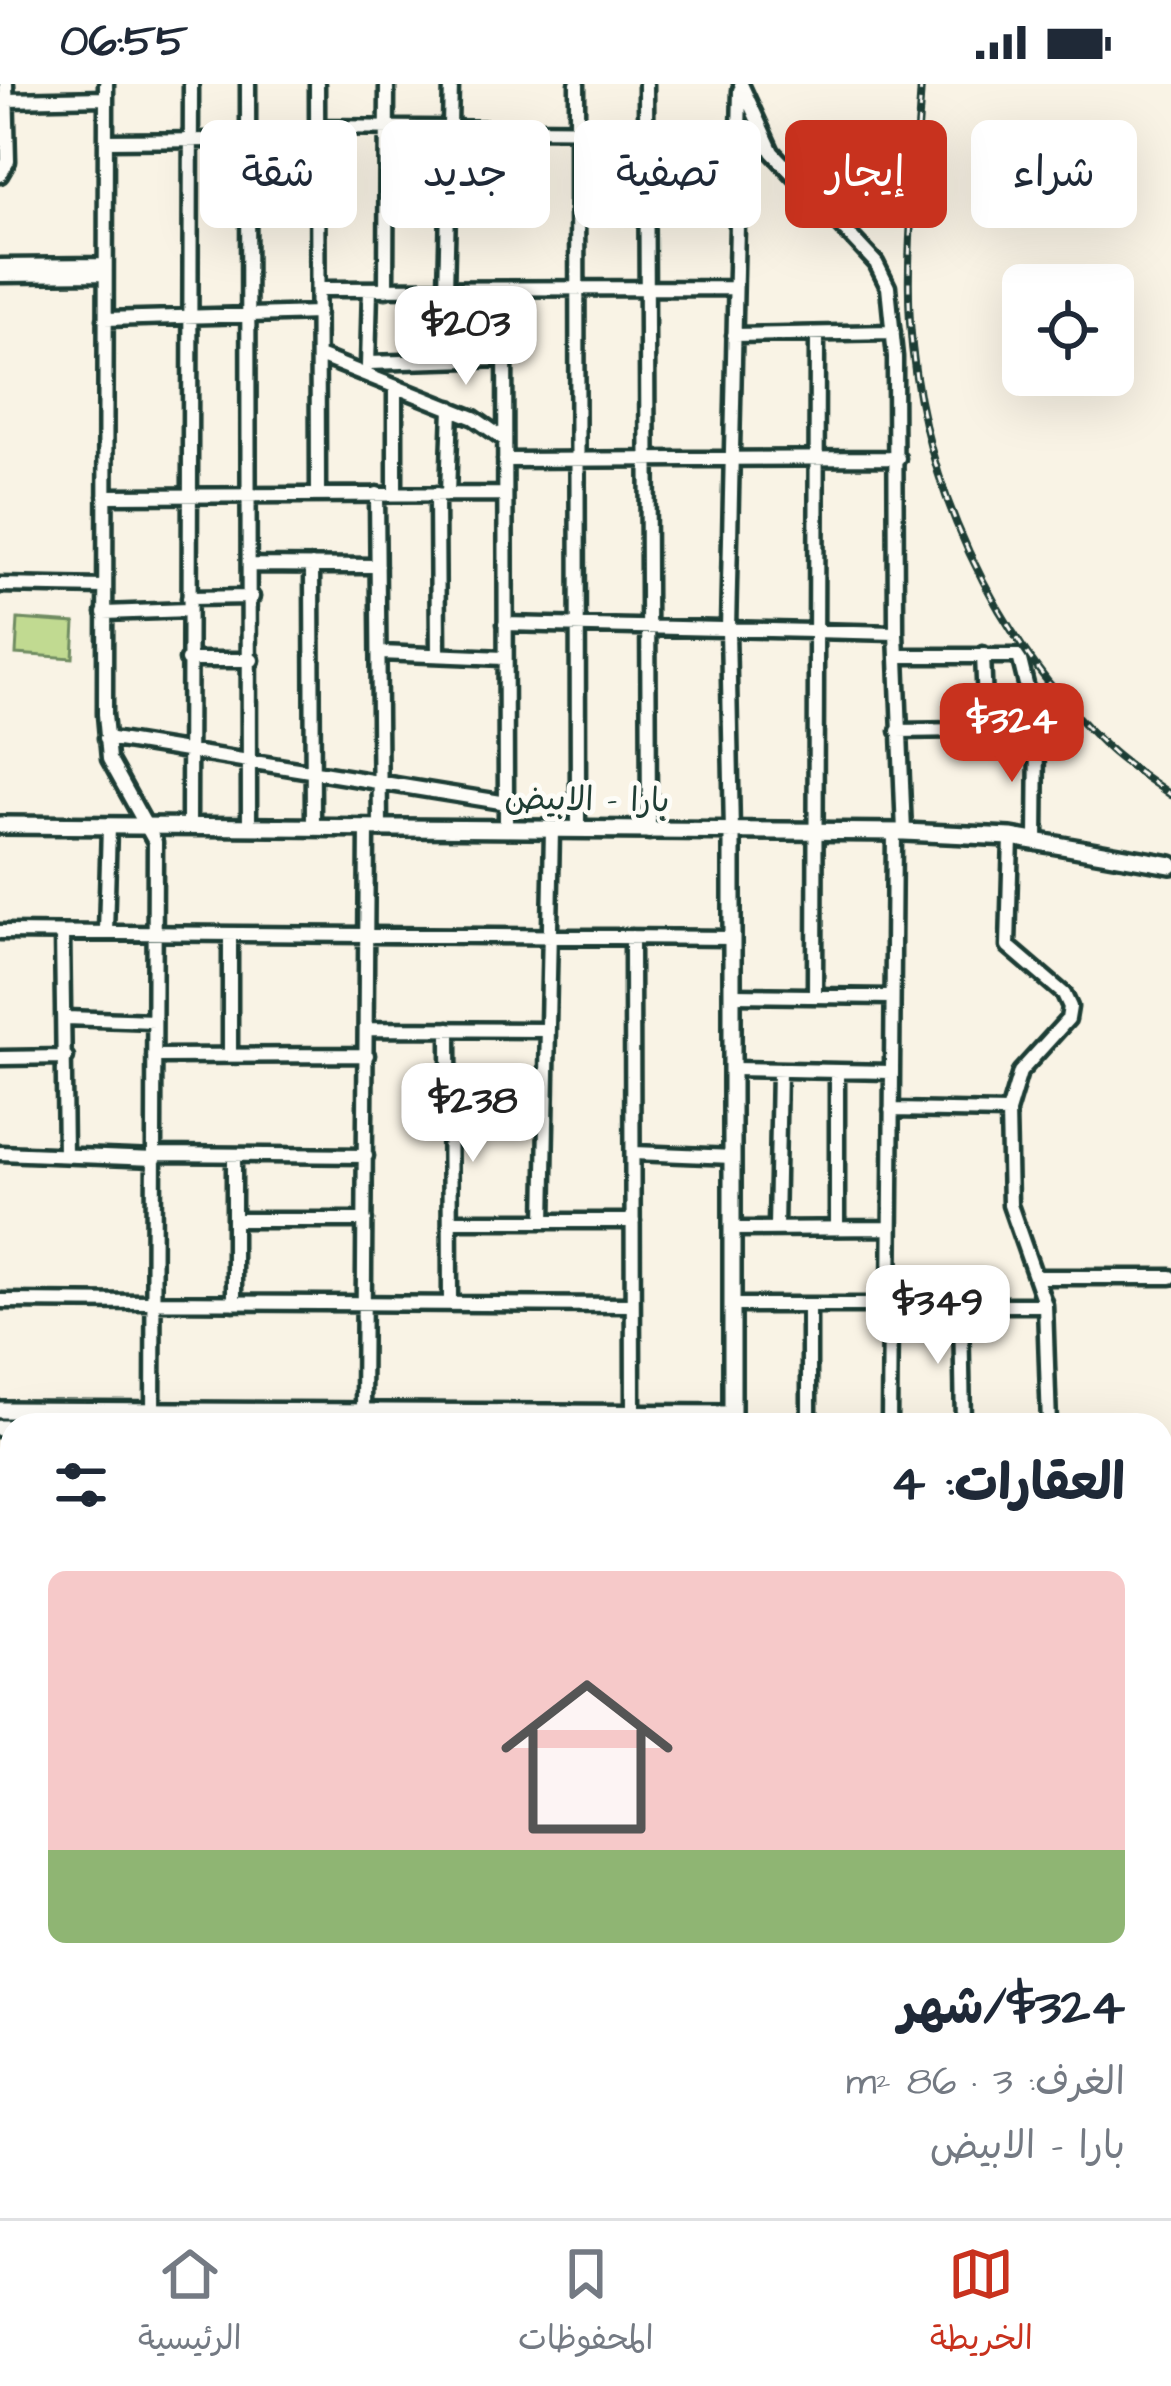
<!DOCTYPE html>
<html lang="ar">
<head>
<meta charset="utf-8">
<style>
	:root { --surface:#fff; --page:#f2f2f3; --text:#1f2937; --muted:#747a83; --line:#e0e1e3; --accent:#c8321e }
	body { margin:0; font-family:"Architects Daughter","Playpen Sans Arabic",sans-serif; background:var(--page); color:var(--text); direction:rtl; height:100vh; display:flex; flex-direction:column; font-size:45px; white-space:nowrap }
	* { box-sizing:border-box; margin:0 }
	p { font-size:39px; color:var(--muted) }
	.icon { flex:none; width:66px; height:66px; fill:none; stroke:currentColor; stroke-width:2; stroke-linecap:round; stroke-linejoin:round }
	.map { position:relative; flex:1; overflow:hidden; direction:ltr }
	.details { position:absolute; left:0px; top:1329px; width:1173px; height:807px; display:flex; flex-direction:column; background:var(--surface); border-radius:36px 36px 0 0; box-shadow:0 12px 48px #0002; direction:rtl }
	.details>* { flex:none }
	.guide { position:absolute; left:36px; top:36px; width:1101px; height:108px; direction:rtl; display:flex; gap:24px }
	.tools { position:absolute; left:1002px; top:180px; display:grid; gap:24px }
	.tools a { display:grid; place-items:center; width:132px; height:132px; border-radius:18px; background:var(--surface); box-shadow:0 12px 48px #0002; font-size:60px }
	.price { position:absolute; translate:-50% -102px; padding:0 27px; border-radius:24px; background:#fff; color:#222; font-size:39px; line-height:78px; filter:drop-shadow(0 3px 6px #0008) }
	.price::after { content:''; position:absolute; left:50%; top:72px; width:36px; height:27px; margin-left:-18px; background:inherit; clip-path:polygon(0 0,100% 0,50% 100%) }
	.price.on { background:var(--accent); color:#fff }
	ul { padding:0; list-style:none }
	li { display:grid; align-content:center; gap:24px; height:636px; padding:0 48px }
	li+li { border-top:3px solid var(--line) }
	li span { display:grid; place-items:center; height:372px; border-radius:18px; color:#555 }
	li>.icon { margin-inline-start:auto }
	span .icon { width:216px; height:216px; fill:#fffc; stroke-width:1 }
	li b { font-size:51px }
	h2 { display:flex; justify-content:space-between; align-items:center; height:144px; padding:0 48px; font-size:51px }
	.chip { padding:0 42px; border-radius:18px; background:var(--surface); box-shadow:0 12px 48px #0002; font-size:42px; line-height:108px }
	.chip.on { background:var(--accent); color:#fff }
	.status { display:flex; justify-content:space-between; align-items:center; height:84px; padding:0 60px; background:var(--surface); direction:ltr }
	.status svg { height:33px; fill:currentColor }
	.tab-bar { display:flex; justify-content:space-around; align-items:center; height:168px; border-top:3px solid var(--line); background:var(--surface); font-size:33px; color:var(--muted) }
	.tab-bar a { display:grid; justify-items:center; gap:6px }
	.tab-bar .on { color:var(--accent) }
	.map>svg:first-child { display:block }
	.pitch { fill:#c1da91; stroke:#708c62; stroke-width:3 }
	.lines { fill:none; stroke-linecap:round; stroke-linejoin:round }
	.minor-casing { stroke:#1f3d34; stroke-width:21 }
	.major-casing { stroke:#1f3d34; stroke-width:24 }
	.minor { stroke:#fdfcf7; stroke-width:12 }
	.major { stroke:#fdfcf7; stroke-width:15 }
	.rail-casing { stroke:#1f3d34; stroke-width:8 }
	.rail { stroke:#fdfcf7; stroke-width:3; stroke-dasharray:9; stroke-linecap:butt }
	.labels { text-anchor:middle; dominant-baseline:central; stroke-width:10; stroke-linejoin:round; paint-order:stroke }
	.street-label { font-size:33px; fill:#1f3d34; stroke:#fdfcf7 }
</style>
</head>
<body>
<div class="status"><b>06:55</b><svg viewBox="0 0 49 12"><path d="M0 12V9h3v3zM5 12V6h3v6zM10 12V3h3v9zM15 12V0h3v12zM26 1h20v11H26zM47 4h2v5h-2z"/></svg></div>
<div class="map">
<svg width="1171" height="2134" viewBox="0 0 1171 2134">
	<rect width="100%" height="100%" fill="#f9f3e5"/>
	<filter id="ink" filterUnits="userSpaceOnUse"><feTurbulence type="fractalNoise" baseFrequency=".00833" numOctaves="2"/><feDisplacementMap in="SourceGraphic" scale="24" xChannelSelector="R" yChannelSelector="G"/><feConvolveMatrix kernelMatrix="1 2 1 2 8 2 1 2 1" color-interpolation-filters="sRGB"/></filter>
	<g filter="url(#ink)">
		<path class="pitch" d="M18,535L75,539L73,574L16,570Z"/>
		<g class="lines">
			<g class="minor-casing">
				<path id="minor" d="M106,0L105,630L109,675L155,758L153,1341
					M248,0L249,742
					M317,0L318,409
					M577,0L578,746
					M646,0L649,748
					M741,0L772,68L876,179L888,203L895,273L896,549L904,748
					M7,16L106,14
					M317,43L738,47
					M106,57L317,55
					M0,91L8,77L6,0
					M0,182L105,181
					M0,191L105,190
					M318,205L735,204
					M505,205L506,745
					M386,206L387,0
					M446,206L451,0
					M105,235L318,229
					M734,251L893,248
					M319,272L474,334L504,355
					M368,279L505,275
					M368,282L370,206
					M505,376L898,374
					M377,410L380,743
					M395,410V305
					M437,410L438,571
					M448,410L451,324
					M105,412L503,410
					M252,481L378,482
					M312,481L313,743
					M0,501L104,503
					M189,514L252,513
					M104,529L189,526
					M505,540L896,549
					M380,569L504,574
					M983,570L986,647
					M897,572H1019L1037,645L1036,757
					M187,576H252
					M898,647L1037,645
					M106,654L507,719
					M189,741L191,0
					M732,749L728,545L740,6
					M1011,753L1008,862L1064,910L1070,923L1068,935L1020,988L1008,1028L1010,1121L1045,1221L1049,1341
					M0,848L733,854
					M106,848L109,742
					M62,849L65,1070
					M632,853L633,1329
					M733,911L892,913
					M815,912L817,250
					M66,934L154,937
					M368,945L548,946
					M449,945L450,1218
					M230,971V851
					M154,972L367,971
					M0,974L66,973
					M734,985L891,988
					M891,1026L1008,1028
					M0,1069L155,1075
					M634,1069L733,1073
					M155,1070L366,1072
					M234,1136H365
					M450,1137H633
					M544,1137L552,746
					M776,1143L779,986
					M837,1143V987
					M733,1145L889,1144
					M1039,1193H1171
					M0,1217L632,1221
					M234,1219V1074
					M733,1221H1045
					M961,1225L963,1341
					M363,1328L367,743
					M809,1341V1222
					M889,1341L894,748
					M1161,1386L1171,1388
					M2,1646L3,1432
					M0,1722H12
					M0,2008H12
					M0,2085H12
					M216,2124V2134
					M657,2124V2134
					M961,2124V2134
					M43,2134V2124
					M145,2134V2124
					M287,2134L288,2124
					M355,2134V2124
					M422,2134H463
					M592,2134V2124
					M726,2134L727,2124
					M806,2134V2124
					M884,2134V2124
					M1052,2134V2124"/>
			</g>
			<g class="major-casing">
				<path id="major" d="M0,741L904,748L1011,753L1171,781
					M732,749V1341
					M0,1326L732,1330
					M0,1344H12"/>
			</g>
			<use href="#minor" class="minor"/>
			<use href="#major" class="major"/>
			<g class="rail-casing">
				<path id="rail" d="M921,0C917,78 905,160 910,238C920,396 992,552 1105,661C1124,680 1149,695 1171,711"/>
			</g>
			<use href="#rail" class="rail"/>
		</g>
	</g>
	<g class="labels">
		<g class="street-label">
			<text transform="translate(587 716) rotate(1)">بارا - الابيض</text>
		</g>
	</g>
</svg>
<div class="tools">
<a><svg class="icon" aria-label="locate" viewBox="0 0 24 24"><circle cx="12" cy="12" r="6"/><path d="M12 2v4M12 18v4M2 12h4M18 12h4"/></svg></a>
</div>
<b class="price" style="left:466px;top:304px">$203</b>
<b class="price on" style="left:1012px;top:701px">$324</b>
<b class="price" style="left:473px;top:1081px">$238</b>
<b class="price" style="left:938px;top:1283px">$349</b>
<div class="guide">
<a class="chip">شراء</a>
<a class="chip on">إيجار</a>
<a class="chip">تصفية</a>
<a class="chip">جديد</a>
<a class="chip">شقة</a>
</div>
<section class="details">
<h2>العقارات: 4<svg class="icon" aria-label="filters" viewBox="0 0 24 24"><path d="M4 7h16M4 17h16"/><circle cx="9" cy="7" r="2"/><circle cx="15" cy="17" r="2"/></svg></h2>
<ul>
<li><span style="background:linear-gradient(#f6c9c9 75%,#8fb573 0)"><svg class="icon" aria-label="home" viewBox="0 0 24 24"><path d="M3 11l9-7 9 7M6 9v11h12V9"/></svg></span><div><b>$324/شهر</b><p>الغرف: 3 · 86 m²</p><p>بارا - الابيض</p></div></li>
</ul>
</section>
</div>
<nav class="tab-bar">
<a class="on"><svg class="icon" aria-label="map" viewBox="0 0 24 24"><path d="M3 6l6-2 6 2 6-2v14l-6 2-6-2-6 2zM9 4v14M15 6v14"/></svg>الخريطة</a>
<a><svg class="icon" aria-label="saved" viewBox="0 0 24 24"><path d="M7 4h10v16l-5-4-5 4z"/></svg>المحفوظات</a>
<a><svg class="icon" aria-label="home" viewBox="0 0 24 24"><path d="M3 11l9-7 9 7M6 9v11h12V9"/></svg>الرئيسية</a>
</nav>
</body>
</html>
